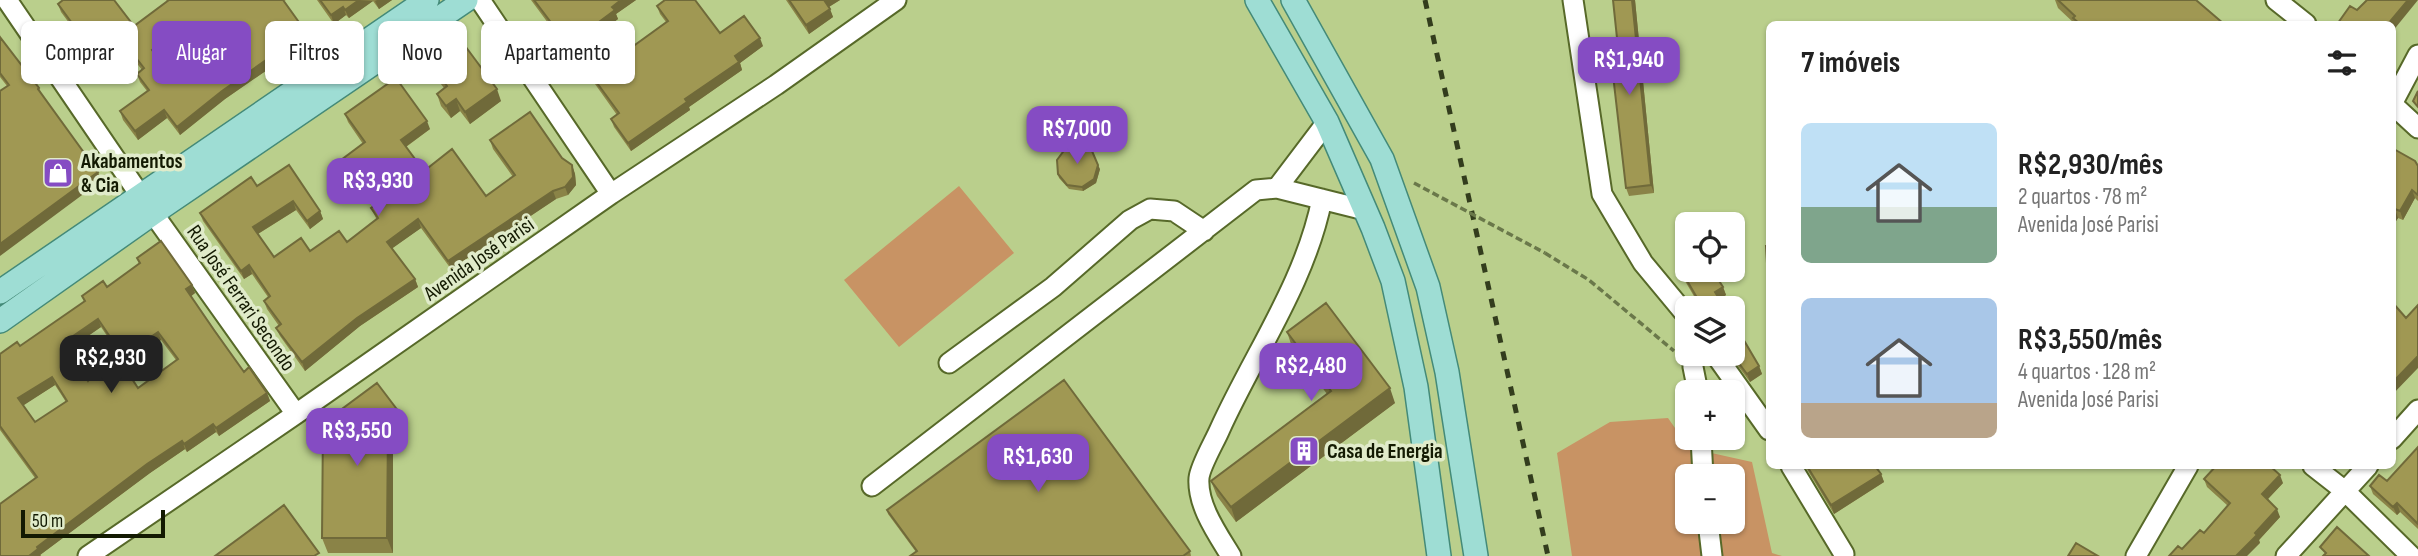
<!DOCTYPE html>
<html lang="pt">
<head>
<meta charset="utf-8">
<style>
	:root { --surface:#fff; --page:#f2f2f2; --text:#222; --muted:#767676; --accent:#854cc3 }
	body { margin:0; font-family:"Sofia Sans Condensed",sans-serif; background:var(--page); color:var(--text); height:100vh; display:flex; flex-direction:column; font-size:26px; white-space:nowrap }
	* { box-sizing:border-box; margin:0 }
	p { font-size:23px; color:var(--muted) }
	.icon { flex:none; width:38px; height:38px; fill:none; stroke:currentColor; stroke-width:2; stroke-linecap:round; stroke-linejoin:round }
	.map { position:relative; flex:1; overflow:hidden }
	.panel { position:absolute; left:1766px; top:21px; width:630px; height:448px; display:flex; flex-direction:column; background:var(--surface); border-radius:10px; box-shadow:0 2px 5px #0004 }
	.panel>* { flex:none }
	.top-card { position:absolute; left:21px; top:21px; width:665px; height:63px; display:flex; gap:14px }
	.buttons { position:absolute; left:1675px; top:212px; display:grid; gap:14px }
	.buttons a { display:grid; place-items:center; width:70px; height:70px; border-radius:10px; background:var(--surface); box-shadow:0 2px 5px #0004; font-size:35px }
	.scale { position:absolute; left:21px; bottom:18px; width:144px; box-sizing:border-box; padding-left:7px; border:4px solid #131a02; border-top:0; font-size:19px; line-height:24px; white-space:nowrap; color:#131a02; -webkit-text-stroke:5px #e0ebca; paint-order:stroke }
	.price { position:absolute; translate:-50% -60px; padding:0 16px; border-radius:14px; background:var(--accent); color:#fff; font-size:23px; line-height:46px; filter:drop-shadow(0 2px 4px #0008) }
	.price::after { content:''; position:absolute; left:50%; top:42px; width:21px; height:16px; margin-left:-10px; background:inherit; clip-path:polygon(0 0,100% 0,50% 100%) }
	.price.active { background:#222; color:#fff }
	ul { padding:0; list-style:none }
	li { display:flex; align-items:center; gap:21px; height:175px; padding:0 35px }
	li span { display:grid; place-items:center; flex:none; width:196px; height:140px; border-radius:10px; color:#555 }
	li>.icon { margin-inline-start:auto }
	span .icon { width:84px; height:84px; fill:#fffc; stroke-width:1 }
	li b { font-size:30px }
	h2 { display:flex; justify-content:space-between; align-items:center; height:84px; padding:0 35px; font-size:30px }
	.chip { padding:0 24px; border-radius:10px; background:var(--surface); box-shadow:0 2px 5px #0004; font-size:24px; line-height:63px }
	.chip.active { background:var(--accent); color:#fff }
	.map>svg:first-child { display:block }
	.green { fill:#c89364; fill-rule:evenodd }
	.lines { fill:none; stroke-linecap:round; stroke-linejoin:round }
	.minor-casing { stroke:#576929; stroke-width:23 }
	.major-casing { stroke:#448a78; stroke-width:26 }
	.path { stroke:#6a784a; stroke-width:3.5; stroke-dasharray:7 3.5; stroke-linecap:butt }
	.minor { stroke:#fff; stroke-width:19 }
	.major { stroke:#9eddd4; stroke-width:23 }
	.rail { stroke:#333d1d; stroke-width:5; stroke-dasharray:9 9; stroke-linecap:butt }
	.path-bridge { stroke:#6a784a; stroke-width:3.5; stroke-dasharray:7 3.5; stroke-linecap:butt }
	.wall { fill:#8a8347; fill-rule:evenodd }
	.shaded-wall { fill:#706a3a }
	.building { fill:#a09853; stroke:#706a3a; stroke-width:2; fill-rule:evenodd }
	.labels { text-anchor:middle; dominant-baseline:central; stroke-width:7; stroke-linejoin:round; paint-order:stroke }
	.poi-label { font-size:21px; font-weight:bold; fill:#131a02; stroke:#e0ebca; text-anchor:start }
	.street-label { font-size:21px; fill:#131a02; stroke:#e0ebca }
</style>
</head>
<body>
<div class="map">
<svg width="2418" height="556" viewBox="0 0 2418 556">
	<rect width="100%" height="100%" fill="#bacf8c"/>
	<path class="green" d="M959,186L1014,253L899,347L844,280Z
		M1668,418L1689,448L1752,462L1772,553L1782,556H1572L1557,453L1610,422ZM1687,476H1732V522H1687Z"/>
	<g class="lines">
		<g class="minor-casing">
			<path id="minor" d="M7,0L140,195L296,414
				M480,0L611,194
				M1573,0L1602,194L1643,263L1687,316
				M2276,0L2306,24
				M2392,104L2418,55
				M2392,104L2418,128
				M1327,122L1277,188L1365,210
				M1693,354V367L1698,392
				M1715,354L1769,430
				M949,363L1053,287L1130,220L1150,209L1174,211L1204,231
				M1701,438L1703,476
				M2392,439L2418,410
				M1791,466L1844,554
				M2313,466L2345,491L2411,556
				M872,486L1256,190L1277,188
				M1708,522L1712,556
				M88,556L296,414L611,194L776,85L896,0
				M1231,556C1217,533 1197,505 1199,478C1200,466 1215,441 1220,429C1255,352 1305,283 1322,199
				M2136,556L2188,466
				M2286,556L2368,466"/>
		</g>
		<g class="major-casing">
			<path id="major" d="M1257,0L1327,122L1373,228L1393,281L1416,387L1439,556
				M1293,0L1382,159L1428,287L1447,372L1476,556
				M0,292L427,0
				M0,321L153,213L466,0"/>
		</g>
		<path class="path" d="M1545,253L1589,280L1674,351"/>
		<use href="#minor" class="minor"/>
		<use href="#major" class="major"/>
		<path class="rail" d="M1425,0L1548,556"/>
		<path class="path-bridge" d="M1414,183L1545,253"/>
	</g>
	<path class="wall" d="M166,0H286L284,1L306,32L309,41L225,99L180,135L167,118L138,140L123,120L120,111L147,91L140,82L137,74L142,70L121,43L97,61L61,12L58,4L134,26L167,1ZM186,35L199,54L171,75L157,56Z
		M317,0H392L379,9L373,1L349,18L346,15L334,24Z
		M531,0H636L616,14L618,19L571,54Z
		M786,0H840L829,7L833,17L809,34Z
		M1613,0H1635L1654,193L1629,196L1626,188L1617,38Z
		M2055,0H2196L2224,24H2075L2058,8Z
		M657,6L720,33L763,46L740,63L742,70L689,107L690,110L631,151L614,127L611,119L617,115L595,84L592,76L666,22L660,14Z
		M0,37L39,88L42,95L98,172L101,181L7,86L0,77Z
		M423,54L501,101L470,124L460,111L451,118L441,106L437,94L444,88L427,66Z
		M345,114L430,129L406,147L424,171L486,196L513,177L493,149L490,140L562,158L572,165L575,174L576,185L568,195L556,199L451,269L421,228L392,248L415,279L418,287L360,326L305,371L280,336L276,328L279,326L267,309L264,301L268,297L252,274L244,279L203,221L200,213L257,186L320,211L323,219L310,229L296,210L258,234L274,257L310,251L347,242L377,220L371,208L403,186L391,169L357,194L340,171L337,163L363,144L348,122Z
		M2392,148L2418,166V201L2415,198L2403,220L2398,218L2392,227Z
		M1100,169L1096,183L1083,191L1069,189L1059,178L1058,174Z
		M137,258L192,285L195,293L191,296L244,372L267,393L270,401L219,436L216,432L187,452L185,449L150,473L40,555L41,556H0L35,478L0,430V354L20,346L84,302L82,296L107,287L139,264ZM101,327L126,364L161,340L176,360L138,388L88,381L68,350ZM55,385L66,402L35,422L23,405Z
		M1682,272L1723,287L1726,295L1720,299L1725,308H1701L1685,281Z
		M1287,332L1395,403L1236,522L1217,496L1211,481L1327,394L1292,347Z
		M1729,354H1732L1759,366L1762,374L1750,382Z
		M323,423L407,431L393,441V553H328L322,538Z
		M2418,447V529L2400,512L2397,515L2373,494L2370,486L2387,481Z
		M1805,466H1875L1881,474L1884,482L1834,514Z
		M2204,479L2283,483L2268,499L2280,517L2259,540L2260,543L2182,549L2204,533L2228,506L2207,487Z
		M887,510L1190,551L1191,556L916,552L888,514Z"/>
	<path class="shaded-wall" d="M359,0L373,1L349,18L345,10Z
		M377,0H392L379,9L375,1Z
		M621,0H636L616,14L618,19L571,54L568,45Z
		M824,0H840L827,8Z
		M1632,0H1635L1654,193L1651,185Z
		M2408,0H2418L2392,32V24H2388Z
		M343,7L346,15L334,24L331,15Z
		M830,9L833,17L809,34L806,25Z
		M183,26L186,35L155,58L152,50Z
		M306,32L309,41L225,99L180,135L177,127L222,91Z
		M118,35L121,43L97,61L94,53Z
		M760,38L763,46L740,63L742,70L689,107L690,110L631,151L628,143L685,99L735,56Z
		M497,89L501,101L470,124L465,112Z
		M456,99L460,111L451,118L446,106Z
		M164,110L167,118L138,140L135,131Z
		M427,121L430,129L404,148L401,140Z
		M388,161L391,169L357,194L354,186Z
		M572,165L575,174L576,185L568,195L565,187Z
		M1098,165L1100,169L1096,183L1083,191L1082,187Z
		M98,172L101,181L0,256V244Z
		M2412,190L2415,198L2403,220L2400,211Z
		M553,191L556,199L451,269L448,261Z
		M293,201L296,210L256,235L253,227Z
		M2395,209L2398,218L2392,227V213Z
		M320,211L323,219L310,229L307,221Z
		M418,219L421,228L390,250L387,242Z
		M249,265L252,274L244,279L241,271Z
		M415,279L418,287L360,326L305,371L302,362L357,318Z
		M192,285L195,293L189,298L186,289Z
		M1723,287L1726,295L1718,300L1715,292Z
		M98,319L101,327L66,351L63,343Z
		M158,332L161,340L126,364L123,356Z
		M2418,356V368L2392,395V383Z
		M1759,366L1762,374L1750,382L1747,374Z
		M52,377L55,385L21,407L18,398Z
		M1390,388L1395,403L1236,522L1231,507Z
		M267,393L270,401L219,436L216,428Z
		M402,416L407,431L393,441V553L387,538L388,426Z
		M213,424L216,432L187,452L184,444Z
		M182,441L185,449L150,473L40,555L41,556H29L37,547L147,464Z
		M1881,474L1884,482L1834,514L1831,505Z
		M2280,475L2283,483L2265,502L2262,494Z
		M2397,503L2400,512L2397,515L2393,507Z
		M2277,509L2280,517L2259,540L2260,543L2247,556H2236Z"/>
	<path class="building" d="M63,0H114L134,26L169,0H283L306,32L222,91L177,127L164,110L135,131L120,111L149,90L137,74L144,68L118,35L94,53L58,4ZM183,26L201,52L171,75L152,50Z
		M320,0H359L345,10L343,7L331,15Z
		M534,0H621L612,7L615,10L568,45Z
		M665,0H695L720,33L744,16L760,38L735,56L739,62L685,99L687,102L628,143L611,119L619,113L592,76L668,21L657,6Z
		M789,0H824L830,9L806,25Z
		M1613,0H1632L1651,185L1626,188L1609,40L1617,38Z
		M2058,0H2196L2224,24H2080L2073,18L2075,16Z
		M2367,0H2408L2388,24H2341L2338,23L2350,6L2357,10Z
		M454,31L497,89L465,112L456,99L446,106L437,94L447,86L423,54Z
		M0,37L39,88L38,89L98,172L0,244V91L9,85L0,73Z
		M396,78L427,121L401,140L424,171L452,149L486,196L515,175L490,140L530,112L562,158L572,165L573,177L565,187L553,191L448,261L418,219L387,242L415,279L357,318L302,362L276,328L281,324L264,301L270,296L249,265L241,271L200,213L251,177L257,186L289,165L320,211L307,221L293,201L253,227L274,257L301,238L310,251L339,231L347,242L378,218L371,208L405,184L388,161L354,186L337,163L365,142L345,114Z
		M2418,91V107L2413,101Z
		M1080,145L1092,151L1098,165L1094,179L1082,187L1067,185L1058,174L1057,160L1066,148Z
		M2392,148L2415,161L2418,166V195L2412,190L2400,211L2395,209L2392,213Z
		M161,241L192,285L186,289L214,330L244,372L249,367L267,393L216,428L213,424L184,444L182,441L147,464L37,547L38,549L29,556H0V504L37,477L0,426V354L17,342L20,346L85,301L82,296L103,281L107,287L140,263L137,258ZM98,319L123,356L158,332L178,359L138,388L113,350L88,381L63,343ZM52,377L67,401L35,422L18,398Z
		M1766,246H1769V263H1767Z
		M1687,269L1712,270L1723,287L1715,292L1725,308H1703L1682,272Z
		M2392,302L2406,318L2418,305V356L2392,383Z
		M1326,303L1390,388L1231,507L1211,481L1331,391L1287,332Z
		M1732,320L1759,366L1747,374L1732,354Z
		M1064,380L1190,551L1183,556H910L917,551L887,510Z
		M377,383L402,416L388,426L387,538H322L323,423Z
		M2418,447V524L2397,503L2393,507L2370,486L2379,475L2387,481Z
		M1807,466H1875L1881,474L1831,505Z
		M2216,466H2270L2280,475L2262,494L2277,509L2255,533L2257,535L2236,556H2169L2178,546L2182,549L2200,530L2204,533L2230,503L2204,479Z
		M284,505L319,553L314,556H215Z
		M2337,527L2369,556H2323L2326,553L2320,547Z
		M2076,543L2098,556H2068Z"/>
	<defs>
		<g id="shop-square" transform="scale(1.575)"><rect x="-9" y="-9" width="18" height="18" rx="4" fill="#854cc3" stroke="#e0ebca"/><path d="M-5-2.5h2.3a2.7 3.5 0 0 1 5.4 0H5L5.5 6h-11ZM-1.5-2.5h3a1.5 2.3 0 0 0-3 0Z" fill="#fff"/></g>
		<g id="building-square" transform="scale(1.575)"><rect x="-9" y="-9" width="18" height="18" rx="4" fill="#854cc3" stroke="#e0ebca"/><path d="M-4-6H4V6H1V3H-1V6H-4ZM-2.5-4.3h1.7v1.8h-1.7ZM.8-4.3h1.7v1.8H.8ZM-2.5-1h1.7V.8h-1.7ZM.8-1h1.7V.8H.8Z" fill="#fff"/></g>
	</defs>
	<g fill-rule="evenodd">
		<use href="#shop-square" x="58" y="173"/>
		<use href="#building-square" x="1304" y="451"/>
	</g>
	<g class="labels">
		<g class="poi-label">
			<text x="81" y="161">Akabamentos<tspan x="81" dy="24">&amp; Cia</tspan></text>
			<text x="1327" y="451">Casa de Energia</text>
		</g>
		<g class="street-label">
			<text transform="translate(479 259) rotate(-35)">Avenida José Parisi</text>
			<text transform="translate(241 298) rotate(55)">Rua José Ferrari Secondo</text>
		</g>
	</g>
</svg>
<div class="buttons">
<a><svg class="icon" aria-label="locate" viewBox="0 0 24 24"><circle cx="12" cy="12" r="6"/><path d="M12 2v4M12 18v4M2 12h4M18 12h4"/></svg></a>
<a><svg class="icon" aria-label="layers" viewBox="0 0 24 24"><path d="M12 4l9 5-9 5-9-5zM3 14l9 5 9-5"/></svg></a>
<a>+</a>
<a>−</a>
</div>
<div class="scale">50 m</div>
<b class="price" style="left:1629px;top:97px">R$1,940</b>
<b class="price" style="left:1077px;top:166px">R$7,000</b>
<b class="price" style="left:378px;top:218px">R$3,930</b>
<b class="price active" style="left:111px;top:395px">R$2,930</b>
<b class="price" style="left:1311px;top:403px">R$2,480</b>
<b class="price" style="left:357px;top:468px">R$3,550</b>
<b class="price" style="left:1038px;top:494px">R$1,630</b>
<div class="top-card">
<a class="chip">Comprar</a>
<a class="chip active">Alugar</a>
<a class="chip">Filtros</a>
<a class="chip">Novo</a>
<a class="chip">Apartamento</a>
</div>
<section class="panel">
<h2>7 imóveis<svg class="icon" aria-label="filters" viewBox="0 0 24 24"><path d="M4 7h16M4 17h16"/><circle cx="9" cy="7" r="2"/><circle cx="15" cy="17" r="2"/></svg></h2>
<ul>
<li><span style="background:linear-gradient(#bfe0f5 60%,#7fa58c 0)"><svg class="icon" aria-label="home" viewBox="0 0 24 24"><path d="M3 11l9-7 9 7M6 9v11h12V9"/></svg></span><div><b>R$2,930/mês</b><p>2 quartos · 78 m²</p><p>Avenida José Parisi</p></div></li>
<li><span style="background:linear-gradient(#a9c7e8 75%,#b9a48a 0)"><svg class="icon" aria-label="home" viewBox="0 0 24 24"><path d="M3 11l9-7 9 7M6 9v11h12V9"/></svg></span><div><b>R$3,550/mês</b><p>4 quartos · 128 m²</p><p>Avenida José Parisi</p></div></li>
</ul>
</section>
</div>
</body>
</html>
